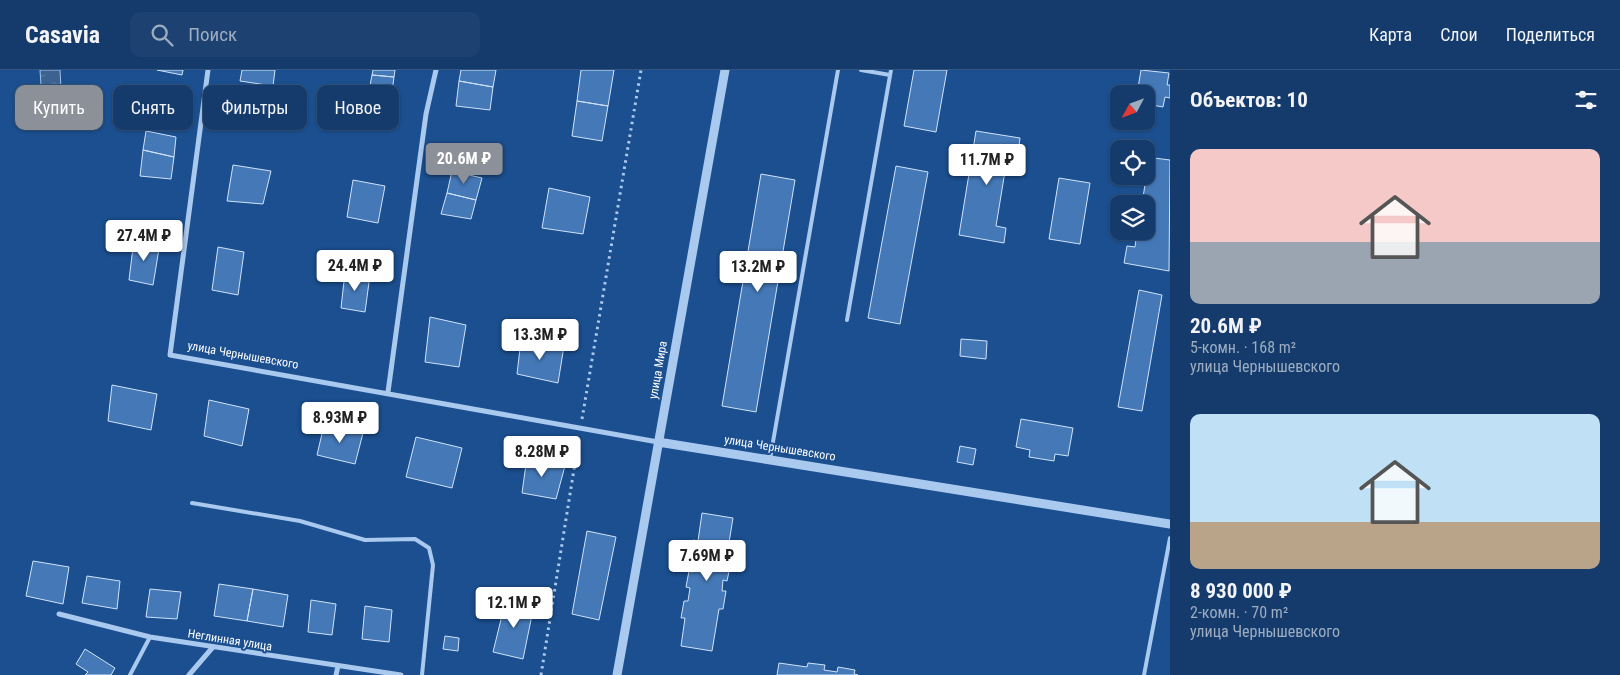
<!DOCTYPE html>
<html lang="ru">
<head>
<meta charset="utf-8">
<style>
	:root { --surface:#143b6b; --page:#1d4271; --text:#f1f3f6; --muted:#9dadc1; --line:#33557e; --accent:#8c9099 }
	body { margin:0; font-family:"Roboto Condensed",sans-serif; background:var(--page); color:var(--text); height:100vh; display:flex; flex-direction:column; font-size:19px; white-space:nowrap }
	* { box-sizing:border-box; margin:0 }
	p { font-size:16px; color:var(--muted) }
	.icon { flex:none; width:28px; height:28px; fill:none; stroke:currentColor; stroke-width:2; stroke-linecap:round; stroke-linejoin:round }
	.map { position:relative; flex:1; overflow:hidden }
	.panel { display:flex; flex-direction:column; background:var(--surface); width:450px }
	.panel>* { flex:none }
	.banner { position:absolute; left:15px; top:15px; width:475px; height:45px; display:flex; gap:10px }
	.needle { width:32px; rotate:229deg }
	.buttons { position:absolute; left:1110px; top:15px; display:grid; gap:10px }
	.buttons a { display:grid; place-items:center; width:45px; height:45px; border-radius:10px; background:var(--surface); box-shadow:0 1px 4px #0004,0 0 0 1px var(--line); font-size:25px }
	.price { position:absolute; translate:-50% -42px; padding:0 11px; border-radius:5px; background:#fff; color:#222; font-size:16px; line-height:32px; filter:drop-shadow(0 1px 2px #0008) }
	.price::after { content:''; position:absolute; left:50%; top:30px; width:15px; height:11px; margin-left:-8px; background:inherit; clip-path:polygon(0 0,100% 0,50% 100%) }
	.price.active { background:var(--accent); color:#fff }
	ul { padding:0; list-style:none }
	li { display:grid; align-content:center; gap:10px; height:265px; padding:0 20px }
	li span { display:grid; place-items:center; height:155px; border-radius:10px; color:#555 }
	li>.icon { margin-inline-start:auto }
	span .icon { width:90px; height:90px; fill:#fffc; stroke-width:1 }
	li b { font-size:21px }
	h2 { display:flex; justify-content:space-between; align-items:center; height:60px; padding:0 20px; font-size:21px }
	.pill { padding:0 18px; border-radius:10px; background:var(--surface); box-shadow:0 1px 4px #0004,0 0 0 1px var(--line); font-size:18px; line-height:45px }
	.pill.active { background:var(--accent); color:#fff }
	header { display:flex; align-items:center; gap:30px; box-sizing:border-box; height:70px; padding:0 25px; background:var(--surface); border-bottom:1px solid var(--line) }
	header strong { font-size:24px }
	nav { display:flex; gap:28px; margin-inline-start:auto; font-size:18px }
	.search { width:350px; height:45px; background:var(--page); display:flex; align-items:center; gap:12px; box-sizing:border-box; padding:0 18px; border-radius:10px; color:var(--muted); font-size:19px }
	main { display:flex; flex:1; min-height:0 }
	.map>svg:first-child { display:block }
	.water { fill:url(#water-ripples); stroke:#9cc4f0 }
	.building { fill:#4478b7; stroke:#cfe3fa }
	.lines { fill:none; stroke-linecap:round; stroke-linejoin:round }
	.path { stroke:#a9c9ee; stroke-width:3; stroke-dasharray:2.5 4; stroke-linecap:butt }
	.service { stroke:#a9c9ee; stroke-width:4 }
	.minor { stroke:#a9c9ee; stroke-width:5 }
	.tertiary { stroke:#a9c9ee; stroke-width:9 }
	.labels { text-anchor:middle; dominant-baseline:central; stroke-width:4; stroke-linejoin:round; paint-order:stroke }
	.street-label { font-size:12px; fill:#fff; stroke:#1b4f8f }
</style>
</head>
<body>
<header>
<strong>Casavia</strong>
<div class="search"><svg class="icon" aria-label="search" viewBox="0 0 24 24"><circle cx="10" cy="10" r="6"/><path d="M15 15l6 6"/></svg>Поиск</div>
<nav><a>Карта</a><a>Слои</a><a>Поделиться</a></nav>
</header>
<main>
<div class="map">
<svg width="1170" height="605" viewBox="0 0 1170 605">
	<defs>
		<pattern id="water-ripples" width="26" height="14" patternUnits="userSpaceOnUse" patternTransform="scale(1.25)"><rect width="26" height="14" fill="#3c6290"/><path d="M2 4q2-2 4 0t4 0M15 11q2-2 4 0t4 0" fill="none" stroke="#597aa1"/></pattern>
	</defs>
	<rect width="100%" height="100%" fill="#1b4f8f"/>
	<path class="water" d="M40,0H60L62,37L53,45L42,31Z"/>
	<path class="building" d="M157,0H183L182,5Z
		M242,0H275L273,16L240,11Z
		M373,0H395L394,7L372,5Z
		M461,0H496L493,17L459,11Z
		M581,0H614L608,36L577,31Z
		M914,0H947L936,62L904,56Z
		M1141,0L1169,3L1167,15H1170V28L1165,27L1163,37L1146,34V24H1137Z
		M372,5L394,7L391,29L368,26Z
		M459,11L493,17L490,40L456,36Z
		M577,31L608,36L602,71L572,66Z
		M146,61L176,67L174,87L143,80Z
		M976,61L1020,68L1018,84L1008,83L996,156L1006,158L1004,173L959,165Z
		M143,80L174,87L171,109L140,106Z
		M1146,87L1170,90L1169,201L1124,193L1127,176L1135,177L1137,161H1146V134H1142L1146,108L1138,107L1146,106Z
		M233,95L271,101L263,134L227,131Z
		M896,96L928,102L900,254L868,248Z
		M452,101L482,108L476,130L447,123Z
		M761,104L795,110L756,342L722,336Z
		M1059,108L1090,113L1080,174L1049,169Z
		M353,110L385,116L378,153L347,147Z
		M549,118L590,127L583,164L542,158Z
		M447,123L476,130L471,149L441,144Z
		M134,169L160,173L153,215L129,210Z
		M218,177L244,182L238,225L212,220Z
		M345,202L370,205L365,242L341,238Z
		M1139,220L1162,225L1142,341L1118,337Z
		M430,247L466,255L459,297L425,292Z
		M961,269L987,271L986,289L960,286Z
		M521,270L564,276L558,313L517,304Z
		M112,315L157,324L151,360L108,351Z
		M209,330L249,339L242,376L204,366Z
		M1021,349L1073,358L1068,386L1055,384L1054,391L1029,387L1030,380L1016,377Z
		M324,355L363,363L355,394L317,385Z
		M416,367L462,378L452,418L406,407Z
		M960,376L976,379L973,395L957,392Z
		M527,387L565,396L556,429L522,423Z
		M702,443L733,448L726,491L731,492L727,511L723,510L722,521H726L723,539H719L712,581L681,576L685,548H681L684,531H688L690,518L686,517L689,501L693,502L695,489L691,488L693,470L698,471Z
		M587,461L616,467L599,550L572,544Z
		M33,491L69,497L63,534L26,526Z
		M87,506L120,511L117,539L82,533Z
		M219,514L253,519L247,551L214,546Z
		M150,519L181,522L177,549L146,547Z
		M253,519L288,525L283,557L247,551Z
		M506,529L534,535L523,589L493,582Z
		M311,530L336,534L332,565L308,562Z
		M365,536L392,540L389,572L362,569Z
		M445,566L459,568L458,581L443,579Z
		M85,579L115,598L111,605H85L88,602L76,594Z
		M779,593L807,597L808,593L825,595L824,600L837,602L838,597L855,600L854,604L858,605H777Z"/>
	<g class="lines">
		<path class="path" d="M582,349L641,0
			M541,605L579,368"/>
		<path class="service" d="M861,0L890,5
			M847,250L891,0
			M770,389L838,0
			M192,433L300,451L365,470L415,469L429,478L433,495L422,605
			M130,605L150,567
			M1144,605L1170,468"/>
		<path class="minor" d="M208,0L170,285L658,372
			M388,322L426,44L436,0
			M59,544L150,567L401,605
			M189,605L213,577
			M336,605L338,596"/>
		<path class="tertiary" d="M658,372L1170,454
			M617,605L725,0"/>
	</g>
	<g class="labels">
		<g class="street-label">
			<text transform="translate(243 285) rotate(10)">улица Чернышевского</text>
			<text transform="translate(658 300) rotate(-80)">улица Мира</text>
			<text transform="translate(780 378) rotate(9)">улица Чернышевского</text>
			<text transform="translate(230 570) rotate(9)">Неглинная улица</text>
		</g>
	</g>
</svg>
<div class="buttons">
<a><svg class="needle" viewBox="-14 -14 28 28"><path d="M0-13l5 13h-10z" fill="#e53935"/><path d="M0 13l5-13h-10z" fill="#9dadc1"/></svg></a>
<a><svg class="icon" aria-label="locate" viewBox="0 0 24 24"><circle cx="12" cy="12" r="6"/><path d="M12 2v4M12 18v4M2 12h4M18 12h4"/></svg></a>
<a><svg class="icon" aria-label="layers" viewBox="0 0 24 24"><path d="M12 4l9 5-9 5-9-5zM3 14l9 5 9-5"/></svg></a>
</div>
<b class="price active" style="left:464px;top:115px">20.6M ₽</b>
<b class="price" style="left:987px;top:116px">11.7M ₽</b>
<b class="price" style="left:144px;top:192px">27.4M ₽</b>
<b class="price" style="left:355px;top:222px">24.4M ₽</b>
<b class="price" style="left:758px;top:223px">13.2M ₽</b>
<b class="price" style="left:540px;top:291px">13.3M ₽</b>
<b class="price" style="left:340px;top:374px">8.93M ₽</b>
<b class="price" style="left:542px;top:408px">8.28M ₽</b>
<b class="price" style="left:707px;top:512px">7.69M ₽</b>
<b class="price" style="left:514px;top:559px">12.1M ₽</b>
<div class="banner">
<a class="pill active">Купить</a>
<a class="pill">Снять</a>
<a class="pill">Фильтры</a>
<a class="pill">Новое</a>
</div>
</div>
<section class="panel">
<h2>Объектов: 10<svg class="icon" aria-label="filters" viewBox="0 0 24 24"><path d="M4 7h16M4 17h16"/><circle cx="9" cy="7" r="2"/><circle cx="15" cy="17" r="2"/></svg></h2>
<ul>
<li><span style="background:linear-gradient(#f6c9c9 60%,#9aa5b1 0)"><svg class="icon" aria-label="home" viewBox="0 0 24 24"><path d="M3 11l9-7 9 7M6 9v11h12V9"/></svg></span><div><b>20.6M ₽</b><p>5-комн. · 168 m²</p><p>улица Чернышевского</p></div></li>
<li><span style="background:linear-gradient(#bfe0f5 70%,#b9a48a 0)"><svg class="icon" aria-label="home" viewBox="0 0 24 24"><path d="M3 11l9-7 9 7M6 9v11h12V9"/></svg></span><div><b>8 930 000 ₽</b><p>2-комн. · 70 m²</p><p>улица Чернышевского</p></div></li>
</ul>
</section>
</main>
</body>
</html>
